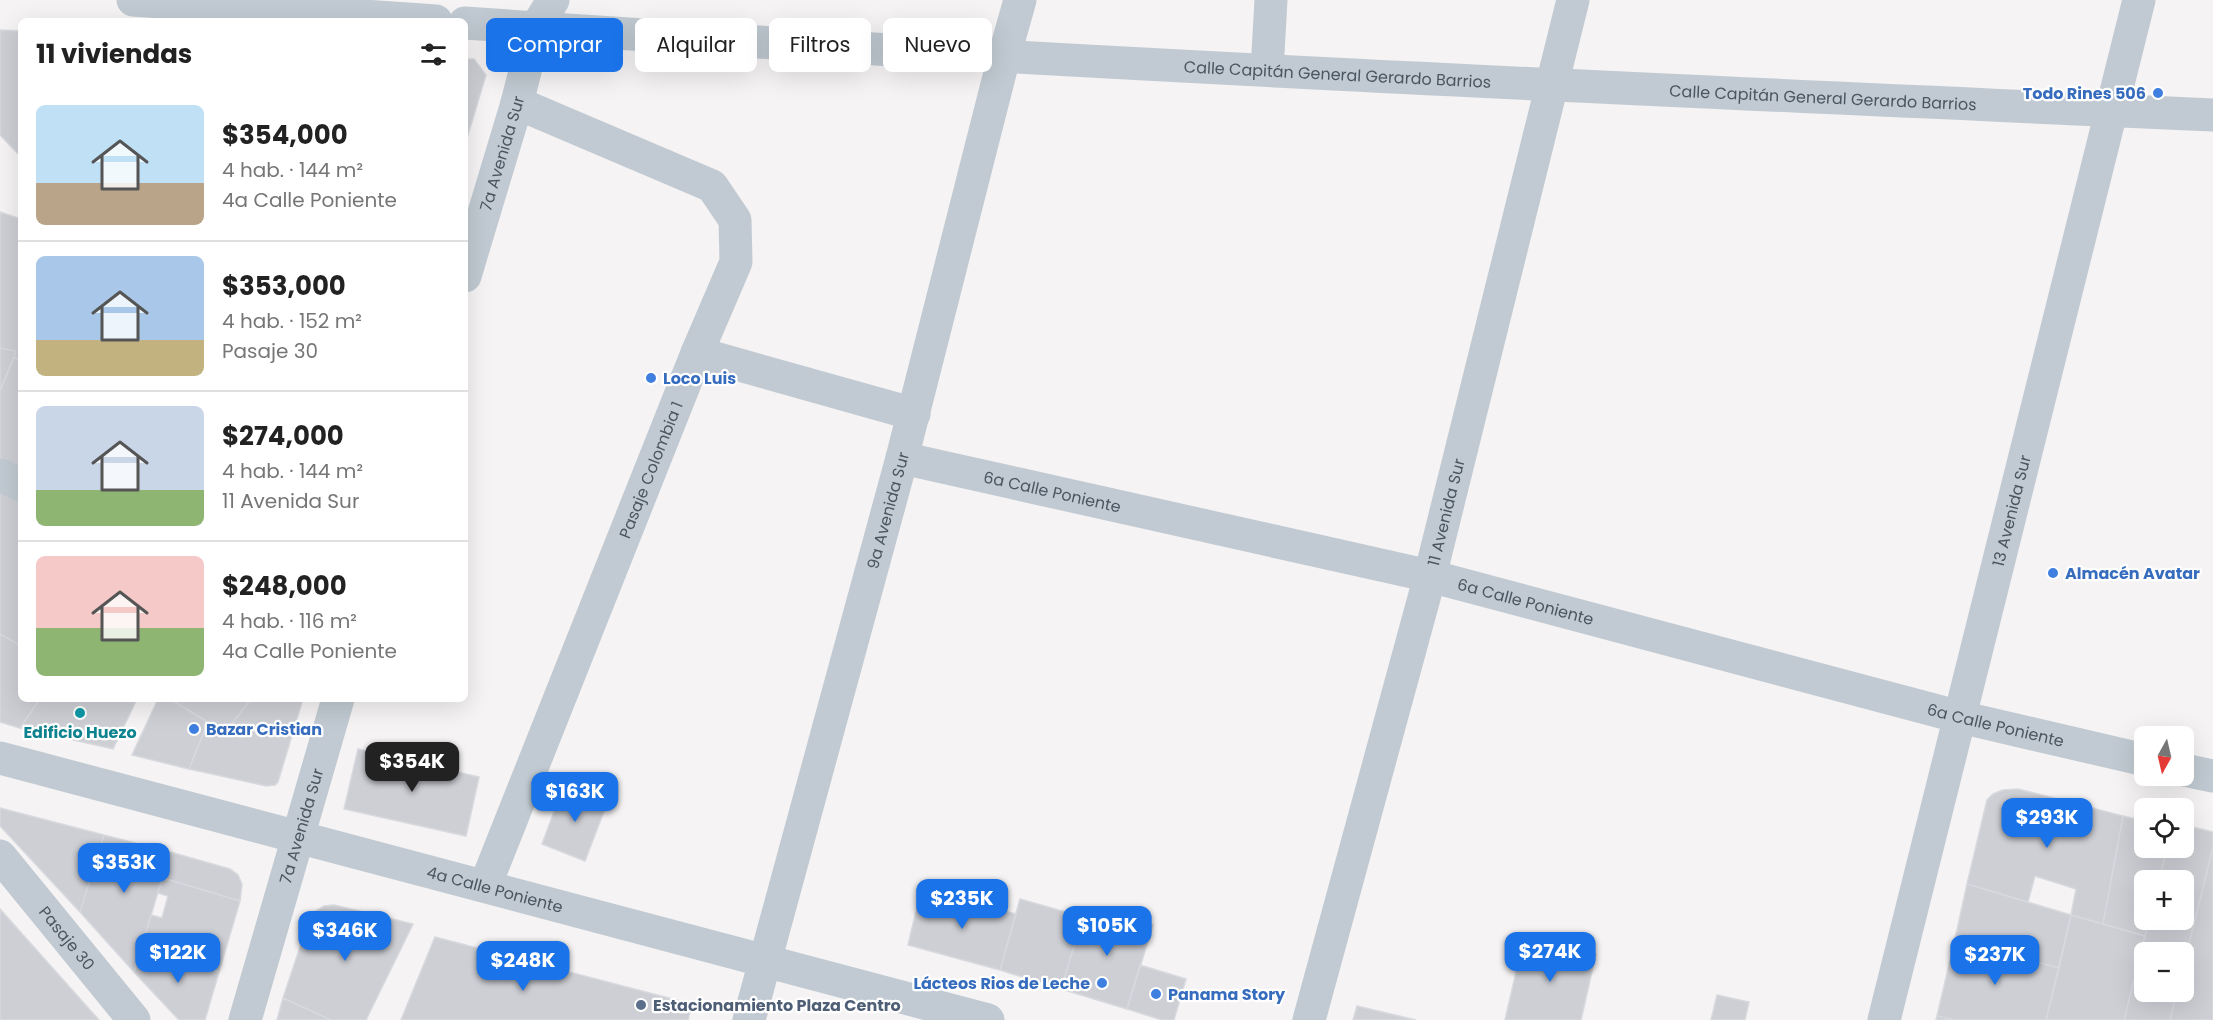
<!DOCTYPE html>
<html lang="es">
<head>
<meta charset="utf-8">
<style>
	:root { --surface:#fff; --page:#f6f6f6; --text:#222; --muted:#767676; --line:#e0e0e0; --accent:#1a73e8 }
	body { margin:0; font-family:Poppins,sans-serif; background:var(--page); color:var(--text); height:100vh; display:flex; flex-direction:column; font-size:22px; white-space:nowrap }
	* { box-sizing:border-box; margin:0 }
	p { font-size:20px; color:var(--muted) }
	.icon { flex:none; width:33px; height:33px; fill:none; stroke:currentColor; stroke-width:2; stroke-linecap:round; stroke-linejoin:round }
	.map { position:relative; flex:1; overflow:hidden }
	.sheet { position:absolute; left:18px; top:18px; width:450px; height:684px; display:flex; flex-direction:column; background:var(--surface); border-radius:9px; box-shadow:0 6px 24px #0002 }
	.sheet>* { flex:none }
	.hud { position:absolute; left:486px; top:18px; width:570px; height:54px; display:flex; gap:12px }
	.needle { width:39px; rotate:188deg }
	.controls { position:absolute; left:2134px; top:726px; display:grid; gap:12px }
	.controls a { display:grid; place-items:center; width:60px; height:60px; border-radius:9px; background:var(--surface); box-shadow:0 6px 24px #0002; font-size:30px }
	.price { position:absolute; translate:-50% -51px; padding:0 14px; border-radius:12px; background:var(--accent); color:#fff; font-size:20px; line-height:39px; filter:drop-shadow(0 2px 3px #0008) }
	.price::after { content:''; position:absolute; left:50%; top:36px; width:18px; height:14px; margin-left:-9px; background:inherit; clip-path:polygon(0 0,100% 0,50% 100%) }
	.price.on { background:#222; color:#fff }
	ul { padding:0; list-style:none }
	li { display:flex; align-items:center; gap:18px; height:150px; padding:0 18px }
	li+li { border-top:2px solid var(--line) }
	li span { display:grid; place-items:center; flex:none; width:168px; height:120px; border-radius:9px; color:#555 }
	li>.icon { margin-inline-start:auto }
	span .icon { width:72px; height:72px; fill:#fffc; stroke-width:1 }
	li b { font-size:26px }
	h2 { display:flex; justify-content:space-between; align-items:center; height:72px; padding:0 18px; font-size:26px }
	.tag { padding:0 21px; border-radius:9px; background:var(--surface); box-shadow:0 6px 24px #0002; font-size:21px; line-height:54px }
	.tag.on { background:var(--accent); color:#fff }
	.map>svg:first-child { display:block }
	.building { fill:#cdcfd5; stroke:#d7d9de; stroke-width:1.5 }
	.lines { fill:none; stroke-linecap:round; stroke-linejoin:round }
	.minor { stroke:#c1cad2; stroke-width:33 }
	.shop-dot { fill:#3f7fe0; stroke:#fff; stroke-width:2 }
	.culture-dot { fill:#0f9aa8; stroke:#fff; stroke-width:2 }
	.service-dot { fill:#5c6f8a; stroke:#fff; stroke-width:2 }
	.labels { text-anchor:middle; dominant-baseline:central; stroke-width:4.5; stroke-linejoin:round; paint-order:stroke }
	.street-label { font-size:16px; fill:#4a5661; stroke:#fff }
	.shop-label { font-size:16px; font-weight:bold; fill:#366cbe; stroke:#fff; text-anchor:start }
	.culture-label { font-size:16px; font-weight:bold; fill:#0d838f; stroke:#fff }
	.service-label { font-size:16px; font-weight:bold; fill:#4e5e75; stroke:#fff; text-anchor:start }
</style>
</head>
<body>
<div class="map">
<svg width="2213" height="1020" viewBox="0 0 2213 1020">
	<rect width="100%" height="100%" fill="#f5f3f3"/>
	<path class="building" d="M0,30L21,31V157L0,135Z
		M465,59H474L486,75L465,145Z
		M0,212L21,219V361L14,357L16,351L0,348Z
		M0,348L16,351L0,391Z
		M14,357L21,361V473L0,463V391Z
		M0,486L21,496V646L0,634Z
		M0,634L21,646V699H40L20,728L0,722Z
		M40,699H137L113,749L20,728Z
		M158,699H170L208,722L189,769L132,755Z
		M170,699H251L225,733Z
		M251,699H303L278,782L275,785L266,786L189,769L208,722L225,733Z
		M358,749L479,777L466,836L344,809Z
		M564,785L608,801L585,861L542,844Z
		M2018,789L2123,816L2103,924L2071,915L2076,889L2035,876L2028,902L1967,884L1987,800L1993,794L2003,790Z
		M0,808L104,835L80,912L0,826Z
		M2123,816L2145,821V848H2167L2159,880H2145V920H2149L2145,936L2103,924Z
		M2184,825L2213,832V847L2184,964V952H2145V992H2177L2170,1020H2124L2149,920H2184V880H2159L2167,848H2184Z
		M104,835L170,852L134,972L80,912Z
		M2213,847V1020H2170L2177,992H2184V964Z
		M170,852L230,869L238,875L242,884L240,901L163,878Z
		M163,878L240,901L219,972L141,948L151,915L162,918L168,896L158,893Z
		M1967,884L2071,915L2059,968L1955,939Z
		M921,890L1016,914L1000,970L908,945Z
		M1020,899L1083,917L1061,989L1000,970Z
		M334,905L413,924L366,1020H331L283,998L311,914L324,906Z
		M1090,907L1153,925L1127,1009L1061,989L1083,917Z
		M0,909L99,1020H0Z
		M2071,915L2145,936L2124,1020H2046Z
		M435,937L692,1004L688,1020H401Z
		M1524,937L1596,954L1581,1020H1505Z
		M1955,939L2059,968L2046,1020H1955L1937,1016Z
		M141,948L219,972L205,1020H179L134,972Z
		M1140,965L1186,979L1174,1020H1162L1127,1009Z
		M1717,995L1749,1002L1745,1020H1711Z
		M283,998L331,1020H277Z
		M1357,1006L1416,1020H1353Z
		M1937,1016L1955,1020H1936Z"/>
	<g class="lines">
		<g class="minor">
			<path d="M133,0L436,21"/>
			<path id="s1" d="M465,23C1047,63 1630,89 2213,115"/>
			<path d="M1267,70L1271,0"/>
			<path id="s2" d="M465,276L517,103L536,28L553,0"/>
			<path d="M697,353L914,414"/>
			<path id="s3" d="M902,458L1430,576L1960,717L2145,760"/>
			<path d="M0,475L21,485"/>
			<path id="s4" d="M0,758L988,1020"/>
			<path d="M2184,770L2213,776"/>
			<path id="s5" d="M0,856L134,1020"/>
			<path id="s6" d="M485,886L697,353L736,262L735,220L712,186L517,103"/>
			<path id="s7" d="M245,1020L338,699"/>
			<path id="s8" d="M749,1020L902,458L1004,57L1020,0"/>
			<path id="s9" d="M1309,1020L1430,576L1573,0"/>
			<path id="s10" d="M1884,1020L2139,0"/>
		</g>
	</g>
	<g class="shop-dot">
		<circle cx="2158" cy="93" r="6"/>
		<circle cx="651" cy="378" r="6"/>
		<circle cx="2053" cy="573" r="6"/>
		<circle cx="194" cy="729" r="6"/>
		<circle cx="1102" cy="983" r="6"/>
		<circle cx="1156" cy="994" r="6"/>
	</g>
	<circle class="culture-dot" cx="80" cy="713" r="6"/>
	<circle class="service-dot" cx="641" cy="1005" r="6"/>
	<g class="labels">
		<g class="street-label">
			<text stroke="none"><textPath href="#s1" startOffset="874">Calle Capitán General Gerardo Barrios</textPath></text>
			<text stroke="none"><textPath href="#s1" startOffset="1360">Calle Capitán General Gerardo Barrios</textPath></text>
			<text stroke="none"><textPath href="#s2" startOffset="128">7a Avenida Sur</textPath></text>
			<text stroke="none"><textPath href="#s6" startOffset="448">Pasaje Colombia 1</textPath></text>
			<text stroke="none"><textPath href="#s3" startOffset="154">6a Calle Poniente</textPath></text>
			<text stroke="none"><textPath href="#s10" startOffset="525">13 Avenida Sur</textPath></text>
			<text stroke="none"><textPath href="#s8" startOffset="528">9a Avenida Sur</textPath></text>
			<text stroke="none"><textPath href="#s9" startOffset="526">11 Avenida Sur</textPath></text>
			<text stroke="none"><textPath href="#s3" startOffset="640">6a Calle Poniente</textPath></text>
			<text stroke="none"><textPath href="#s3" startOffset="1126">6a Calle Poniente</textPath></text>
			<text stroke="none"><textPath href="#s7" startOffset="202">7a Avenida Sur</textPath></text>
			<text stroke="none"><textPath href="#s4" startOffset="512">4a Calle Poniente</textPath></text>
			<text stroke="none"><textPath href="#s5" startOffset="106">Pasaje 30</textPath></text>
		</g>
		<g class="shop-label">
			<text x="2146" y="93" text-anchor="end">Todo Rines 506</text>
			<text x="663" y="378">Loco Luis</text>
			<text x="2065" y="573">Almacén Avatar</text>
			<text x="206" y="729">Bazar Cristian</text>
			<text x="1090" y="983" text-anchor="end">Lácteos Rios de Leche</text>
			<text x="1168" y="994">Panama Story</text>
		</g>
		<g class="culture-label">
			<text x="80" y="732">Edificio Huezo</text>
		</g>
		<g class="service-label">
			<text x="653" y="1005">Estacionamiento Plaza Centro</text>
		</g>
	</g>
</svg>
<div class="controls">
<a><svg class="needle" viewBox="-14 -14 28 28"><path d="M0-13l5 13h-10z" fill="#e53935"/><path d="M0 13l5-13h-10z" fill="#767676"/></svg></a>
<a><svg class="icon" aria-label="locate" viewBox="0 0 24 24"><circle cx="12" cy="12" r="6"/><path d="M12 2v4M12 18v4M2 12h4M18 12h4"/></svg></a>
<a>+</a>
<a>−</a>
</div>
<b class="price on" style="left:412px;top:793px">$354K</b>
<b class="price" style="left:575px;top:823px">$163K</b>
<b class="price" style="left:2047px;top:849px">$293K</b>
<b class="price" style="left:124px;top:894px">$353K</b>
<b class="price" style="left:962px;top:930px">$235K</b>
<b class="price" style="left:1107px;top:957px">$105K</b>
<b class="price" style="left:345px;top:962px">$346K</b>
<b class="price" style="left:1550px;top:983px">$274K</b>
<b class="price" style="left:178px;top:984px">$122K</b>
<b class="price" style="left:1995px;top:986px">$237K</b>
<b class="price" style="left:523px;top:992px">$248K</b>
<div class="hud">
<a class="tag on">Comprar</a>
<a class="tag">Alquilar</a>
<a class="tag">Filtros</a>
<a class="tag">Nuevo</a>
</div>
<section class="sheet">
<h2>11 viviendas<svg class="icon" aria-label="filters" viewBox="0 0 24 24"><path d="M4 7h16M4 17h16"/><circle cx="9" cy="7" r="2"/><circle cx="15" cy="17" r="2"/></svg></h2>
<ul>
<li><span style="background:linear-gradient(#bfe0f5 65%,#b9a48a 0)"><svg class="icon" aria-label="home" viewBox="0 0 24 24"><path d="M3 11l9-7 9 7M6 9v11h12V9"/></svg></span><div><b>$354,000</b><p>4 hab. · 144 m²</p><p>4a Calle Poniente</p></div></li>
<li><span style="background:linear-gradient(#a9c7e8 70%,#c2b280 0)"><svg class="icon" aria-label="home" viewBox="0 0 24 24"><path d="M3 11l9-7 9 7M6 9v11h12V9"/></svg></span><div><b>$353,000</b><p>4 hab. · 152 m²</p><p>Pasaje 30</p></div></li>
<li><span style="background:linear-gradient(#c9d6e8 70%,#8fb573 0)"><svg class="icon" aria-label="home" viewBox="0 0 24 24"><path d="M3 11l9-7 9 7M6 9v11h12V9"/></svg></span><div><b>$274,000</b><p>4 hab. · 144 m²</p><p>11 Avenida Sur</p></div></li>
<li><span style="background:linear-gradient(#f6c9c9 60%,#8fb573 0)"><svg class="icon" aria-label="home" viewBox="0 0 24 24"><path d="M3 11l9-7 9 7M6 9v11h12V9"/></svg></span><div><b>$248,000</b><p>4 hab. · 116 m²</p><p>4a Calle Poniente</p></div></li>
</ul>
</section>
</div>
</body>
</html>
